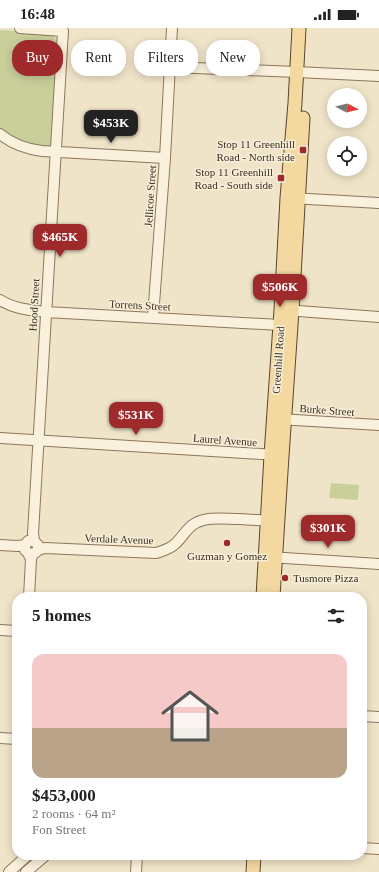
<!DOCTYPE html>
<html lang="en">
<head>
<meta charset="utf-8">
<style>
	:root { --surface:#fff; --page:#f2f2f2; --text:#222; --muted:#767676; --line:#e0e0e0; --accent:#9e2a2b }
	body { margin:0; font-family:Georgia,serif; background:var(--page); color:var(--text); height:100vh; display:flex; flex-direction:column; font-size:15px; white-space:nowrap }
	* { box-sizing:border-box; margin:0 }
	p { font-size:13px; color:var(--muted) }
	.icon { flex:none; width:22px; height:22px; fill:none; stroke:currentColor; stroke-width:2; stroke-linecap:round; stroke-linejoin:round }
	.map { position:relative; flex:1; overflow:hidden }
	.sheet { position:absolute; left:12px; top:564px; width:355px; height:268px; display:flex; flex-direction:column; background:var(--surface); border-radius:16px; box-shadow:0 2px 10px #0003 }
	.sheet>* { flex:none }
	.banner { position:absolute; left:12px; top:12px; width:355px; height:36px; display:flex; gap:8px }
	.needle { width:26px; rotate:97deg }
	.fabs { position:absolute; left:327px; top:60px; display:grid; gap:8px }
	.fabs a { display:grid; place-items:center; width:40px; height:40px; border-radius:50%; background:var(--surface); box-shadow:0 2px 10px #0003; font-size:20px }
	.price { position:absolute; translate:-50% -34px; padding:0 9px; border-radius:8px; background:var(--accent); color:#fff; font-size:13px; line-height:26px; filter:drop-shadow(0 1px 2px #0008) }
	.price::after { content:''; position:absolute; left:50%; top:24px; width:12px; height:9px; margin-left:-6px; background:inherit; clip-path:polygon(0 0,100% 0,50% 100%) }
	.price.selected { background:#222; color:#fff }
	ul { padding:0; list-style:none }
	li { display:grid; align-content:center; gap:8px; height:212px; padding:0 20px }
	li+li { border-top:1px solid var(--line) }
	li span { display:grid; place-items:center; height:124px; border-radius:12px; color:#555 }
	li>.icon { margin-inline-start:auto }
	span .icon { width:72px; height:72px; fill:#fffc; stroke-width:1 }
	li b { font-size:17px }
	h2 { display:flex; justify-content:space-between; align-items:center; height:48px; padding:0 20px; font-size:17px }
	.pill { padding:0 14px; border-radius:16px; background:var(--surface); box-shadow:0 2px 10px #0003; font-size:14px; line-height:36px }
	.pill.selected { background:var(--accent); color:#fff }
	.status { display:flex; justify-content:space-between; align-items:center; height:28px; padding:0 20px; background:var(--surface); direction:ltr }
	.status svg { height:11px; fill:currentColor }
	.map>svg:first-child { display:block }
	.green { fill:#c9cf9b }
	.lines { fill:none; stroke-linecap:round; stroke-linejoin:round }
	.minor-casing { stroke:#8d765c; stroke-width:12 }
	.major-casing { stroke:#5b4430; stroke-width:15 }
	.minor { stroke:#faf1dc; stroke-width:10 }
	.major { stroke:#f3d9a0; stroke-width:13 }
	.poi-dot { fill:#9e2a2b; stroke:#f7eed8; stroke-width:1.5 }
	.labels { text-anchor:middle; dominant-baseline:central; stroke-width:3; stroke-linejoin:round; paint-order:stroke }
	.poi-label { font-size:11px; fill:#3d2e20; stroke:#f7eed8; text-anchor:end }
	.street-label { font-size:11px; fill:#3d2e20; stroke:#f7eed8 }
</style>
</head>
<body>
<div class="status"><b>16:48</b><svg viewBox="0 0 49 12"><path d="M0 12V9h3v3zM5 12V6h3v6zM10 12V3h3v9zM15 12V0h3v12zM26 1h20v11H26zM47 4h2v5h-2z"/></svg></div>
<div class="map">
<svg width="379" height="844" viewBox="0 0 379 844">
	<rect width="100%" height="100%" fill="#f0e4c8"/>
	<path class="green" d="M0,2L47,5C52,7 56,10 58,16L52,120L32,119L8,108L0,101Z
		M331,455L359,457L358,472L329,470Z"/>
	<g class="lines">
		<g class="minor-casing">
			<path id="minor" d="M20,0L63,3
				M170,39L297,44L379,48
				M0,106C12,116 26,121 42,123L165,130
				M291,170L379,175
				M0,272C14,281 30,282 46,284L280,297
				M285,282L379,289
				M153,289L165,130L172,0
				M278,391L379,397
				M0,410L277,427
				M34,513L33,505L63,3
				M0,517L17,518L25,517
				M38,522L45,520L156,525C162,523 170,521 175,516C182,510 186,501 194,496C207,488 225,491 240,491C251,492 262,492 273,493
				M28,525C34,527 39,524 38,517L34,513H28L25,517V522L28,525L31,531
				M269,529L379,536
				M29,569L31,531L33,526
				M0,602L17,603
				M362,688L379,689
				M0,710L17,711
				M362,820L379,821
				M9,844L28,827
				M26,844L46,827
				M136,844L137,827"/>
		</g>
		<g class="major-casing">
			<path id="major" d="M263,569L271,427L281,282L287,170L295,75L299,0
				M273,569L282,428L292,283L303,90
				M253,844L254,827"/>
		</g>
		<use href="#minor" class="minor"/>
		<use href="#major" class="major"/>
	</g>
	<g class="poi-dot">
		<rect x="299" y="118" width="8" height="8" rx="2"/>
		<rect x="277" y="146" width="8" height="8" rx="2"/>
		<circle cx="227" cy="515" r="4"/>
		<circle cx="285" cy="550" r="4"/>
	</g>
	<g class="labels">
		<g class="poi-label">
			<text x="295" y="116">Stop 11 Greenhill<tspan x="295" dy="13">Road - North side</tspan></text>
			<text x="273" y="144">Stop 11 Greenhill<tspan x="273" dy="13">Road - South side</tspan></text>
			<text x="227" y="528" text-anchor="middle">Guzman y Gomez</text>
			<text x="293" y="550" text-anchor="start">Tusmore Pizza</text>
		</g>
		<g class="street-label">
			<text transform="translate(150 168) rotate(-86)">Jellicoe Street</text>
			<text transform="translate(34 277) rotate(-87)">Hood Street</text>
			<text transform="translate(140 277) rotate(3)">Torrens Street</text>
			<text transform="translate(278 332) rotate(-86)">Greenhill Road</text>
			<text transform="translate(327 382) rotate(4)">Burke Street</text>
			<text transform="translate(225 412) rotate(4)">Laurel Avenue</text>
			<text transform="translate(119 511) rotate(2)">Verdale Avenue</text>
		</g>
	</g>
</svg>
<div class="fabs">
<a><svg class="needle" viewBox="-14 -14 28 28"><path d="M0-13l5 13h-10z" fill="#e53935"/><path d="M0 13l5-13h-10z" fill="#767676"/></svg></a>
<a><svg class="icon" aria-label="locate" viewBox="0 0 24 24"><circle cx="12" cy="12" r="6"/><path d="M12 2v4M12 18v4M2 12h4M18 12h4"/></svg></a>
</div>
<b class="price selected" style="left:111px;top:116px">$453K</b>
<b class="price" style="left:60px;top:230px">$465K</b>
<b class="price" style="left:280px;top:280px">$506K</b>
<b class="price" style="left:136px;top:408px">$531K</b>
<b class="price" style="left:328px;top:521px">$301K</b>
<div class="banner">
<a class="pill selected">Buy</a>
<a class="pill">Rent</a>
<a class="pill">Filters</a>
<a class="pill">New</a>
</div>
<section class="sheet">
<h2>5 homes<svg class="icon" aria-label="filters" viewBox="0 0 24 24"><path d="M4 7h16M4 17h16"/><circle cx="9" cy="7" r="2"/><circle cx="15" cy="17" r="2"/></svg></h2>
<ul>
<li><span style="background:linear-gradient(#f6c9c9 60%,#b9a48a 0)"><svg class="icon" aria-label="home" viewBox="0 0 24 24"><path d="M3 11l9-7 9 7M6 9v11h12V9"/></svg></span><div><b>$453,000</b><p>2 rooms · 64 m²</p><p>Fon Street</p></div></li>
</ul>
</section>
</div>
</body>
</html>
